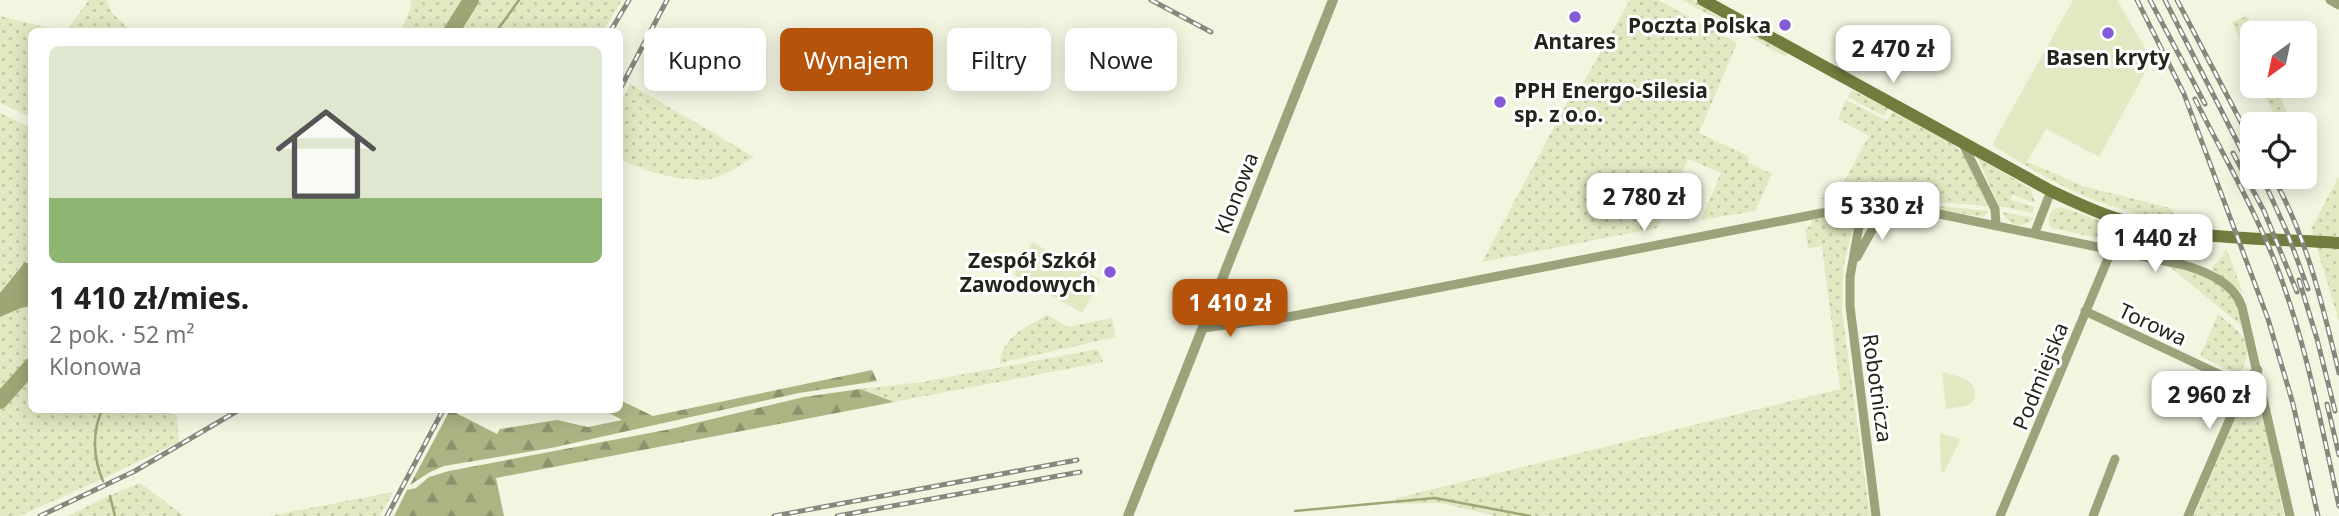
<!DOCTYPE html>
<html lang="pl">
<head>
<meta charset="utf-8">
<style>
	:root { --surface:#fff; --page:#f6f6f6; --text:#202124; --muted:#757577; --line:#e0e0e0; --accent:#b45309 }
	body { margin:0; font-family:"Noto Sans",sans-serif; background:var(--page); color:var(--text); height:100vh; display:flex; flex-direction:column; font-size:26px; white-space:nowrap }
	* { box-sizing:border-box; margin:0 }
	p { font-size:23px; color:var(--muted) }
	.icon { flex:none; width:38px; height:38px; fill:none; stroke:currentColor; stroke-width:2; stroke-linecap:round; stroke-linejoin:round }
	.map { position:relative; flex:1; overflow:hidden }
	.details { position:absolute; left:28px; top:28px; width:595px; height:385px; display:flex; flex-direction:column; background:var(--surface); border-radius:10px; box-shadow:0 4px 18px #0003 }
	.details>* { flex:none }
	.banner { position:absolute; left:644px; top:28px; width:665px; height:63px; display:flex; gap:14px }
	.needle { width:46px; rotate:213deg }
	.controls { position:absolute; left:2240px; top:21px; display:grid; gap:14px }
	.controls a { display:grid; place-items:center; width:77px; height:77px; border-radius:10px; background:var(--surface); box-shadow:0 4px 18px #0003; font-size:35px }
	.price { position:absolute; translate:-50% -60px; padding:0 16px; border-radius:14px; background:#fff; color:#222; font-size:23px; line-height:46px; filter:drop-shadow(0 2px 4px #0008) }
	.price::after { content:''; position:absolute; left:50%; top:42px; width:21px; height:16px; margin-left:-10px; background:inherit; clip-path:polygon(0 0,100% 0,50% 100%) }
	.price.active { background:var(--accent); color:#fff }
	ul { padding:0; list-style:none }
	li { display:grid; align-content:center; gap:14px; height:371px; padding:0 21px }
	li+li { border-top:2px solid var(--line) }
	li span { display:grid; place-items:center; height:217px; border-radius:10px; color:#555 }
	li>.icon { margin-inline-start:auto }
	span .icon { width:126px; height:126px; fill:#fffc; stroke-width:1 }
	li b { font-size:30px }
	.tag { padding:0 24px; border-radius:10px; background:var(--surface); box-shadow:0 4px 18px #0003; font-size:24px; line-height:63px }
	.tag.active { background:var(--accent); color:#fff }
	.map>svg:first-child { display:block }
	.grass { fill:url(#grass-dots) }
	.forest { fill:url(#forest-firs) }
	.park { fill:#e1e8c2 }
	.water { fill:#9fa676 }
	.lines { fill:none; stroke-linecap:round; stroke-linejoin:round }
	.stream { stroke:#9fa676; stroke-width:2.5 }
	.river { stroke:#9fa676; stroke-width:16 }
	.minor { stroke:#9ca37b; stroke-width:9 }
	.tertiary { stroke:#9ca37b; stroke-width:10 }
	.secondary { stroke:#737c3e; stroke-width:12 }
	.rail-casing { stroke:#85887a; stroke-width:5 }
	.rail { stroke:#fff; stroke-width:2.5; stroke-dasharray:8; stroke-linecap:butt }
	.poi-dot { fill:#845bd5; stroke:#fff; stroke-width:2.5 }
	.labels { text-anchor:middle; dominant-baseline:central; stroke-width:6; stroke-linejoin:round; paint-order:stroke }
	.poi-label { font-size:21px; font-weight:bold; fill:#23251d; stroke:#fff; text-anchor:end }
	.street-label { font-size:21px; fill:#23251d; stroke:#fff }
</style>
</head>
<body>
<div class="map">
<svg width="2339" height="516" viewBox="0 0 2339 516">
	<defs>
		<pattern id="grass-dots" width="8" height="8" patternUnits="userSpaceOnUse" patternTransform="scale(1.75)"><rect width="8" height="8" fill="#e1e8c2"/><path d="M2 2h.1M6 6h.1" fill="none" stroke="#c1c7a6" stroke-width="1.8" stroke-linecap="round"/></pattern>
		<pattern id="forest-firs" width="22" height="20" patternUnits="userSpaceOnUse" patternTransform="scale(1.75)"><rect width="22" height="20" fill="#acb484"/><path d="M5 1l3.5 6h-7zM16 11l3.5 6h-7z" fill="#8c926b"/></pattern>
	</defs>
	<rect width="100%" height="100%" fill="#f2f6e1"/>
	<path class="grass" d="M89,0H106L112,13L131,31H66Z
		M410,0H622L603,31H401L412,5Z
		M1630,0H1658L1737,43L1699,133L1748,156L1749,163L1772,174L1755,211L1701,220L1721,173L1688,159L1657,228L1482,262L1574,90L1578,92Z
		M1682,0H1693L1788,52L1786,57Z
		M0,16L61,31L32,32L31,117L0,103Z
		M2247,16L2254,33H2252V67L2232,22Z
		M630,84L754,157C742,164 723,177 709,179C680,182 645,172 620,159V104Z
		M2261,86H2276L2290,119L2286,124H2278Z
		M1852,90L1888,108L1884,116L1848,97Z
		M1846,100L1887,121L1893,111L1953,143L1964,156L1989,206L1895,199H1817L1836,196L1869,136L1838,119Z
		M0,113L32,128L31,263L21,265L0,293Z
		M1977,157L2031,189L2035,203L2012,195L2011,200L2035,207L2032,213L1999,206Z
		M2028,162L2083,186L2170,208L2179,222C2124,214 2073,195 2025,165Z
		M2339,176V321L2311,229Z
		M1928,205L1989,211L1983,217L1927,207Z
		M2061,207L2124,229L2121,243L2052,228C2046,222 2049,214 2054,209Z
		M2002,212L2034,218C2022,230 2010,226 2002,212Z
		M1839,215L1848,216L1854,223L1843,268L1842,312L1870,516H1495L1441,503L1395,504L1397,498L1840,389L1822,246L1808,248L1805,228L1812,226L1811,220Z
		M2129,230L2185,240L2188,257L2146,251L2126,245Z
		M2226,248L2243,293L2211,269L2221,258Z
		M2169,266C2191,271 2219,278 2234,297C2239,304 2241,319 2244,328Z
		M31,306L32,410H165L177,416L179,442L104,478L20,516H0V317L21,308Z
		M2218,314C2244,335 2255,342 2240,375L2200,356Z
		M1047,315L1068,327L1112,318L1115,337L1000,363C1001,337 1027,327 1047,315Z
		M1098,349L1103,362L894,402L860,389L922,382Z
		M2256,379L2284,516H2194L2248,387Z
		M140,483L184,516H68L106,497Z
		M393,492L380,516H269Z"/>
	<path class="forest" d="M872,370L877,381L799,393L551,448L444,466L430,472L410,485L450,410L497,434L500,429L557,420L588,427L622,420L604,410H620V400L653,416Z
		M860,389L894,402L496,478L504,516H394L407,490L416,488L429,477L449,471L671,429L804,397Z"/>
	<path class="park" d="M2073,0H2117L2152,60L2099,157L2046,129L2025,165L1992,145Z
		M1032,242L1101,280L1082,313L1014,275Z
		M1942,372C1959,377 1982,379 1973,402L1966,406L1946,409Z
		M1940,433L1961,439L1944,472L1941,471Z"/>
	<path class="water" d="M24,263H31V306L21,308L0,317V293Z"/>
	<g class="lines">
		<path class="stream" d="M496,32L519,0
			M102,410C92,432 93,458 103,481
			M110,496L115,516
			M1295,511L1435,498L1530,516"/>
		<path class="river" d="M451,32L471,0
			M0,401L32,365"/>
		<path class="minor" d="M2330,0L2339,5
			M1962,142L1995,209L1996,224
			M1862,209L1850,277V306L1876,516
			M2035,232L2051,191
			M1857,257L1872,230L1879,209
			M1211,309L1229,318L1242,320
			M2085,311L2244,386
			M1203,328L1288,317L1822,213L1862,209L1925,211L2184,265C2207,272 2234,283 2242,307L2290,516
			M2000,516L2112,249
			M2093,516L2115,459
			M2188,516L2244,386L2250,376L2258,370"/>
		<path class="tertiary" d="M1128,516L1333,0"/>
		<path class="secondary" d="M1703,0L2051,191C2072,201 2093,211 2115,218C2186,240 2265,238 2339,243"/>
		<g class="rail-casing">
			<path id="rail" d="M1151,0L1211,32
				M2137,0L2184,94L2268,319L2293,404L2318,516
				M2150,0L2205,104
				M2165,0L2246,159
				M2177,0L2252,143
				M610,32L629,0
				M620,89L667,0
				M2195,99C2222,153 2253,206 2275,262C2306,341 2321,424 2339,506
				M2233,153L2264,211L2297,292
				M2262,177L2287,232L2308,289
				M2273,177C2307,237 2323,307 2339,373
				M2299,280L2317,339L2335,411
				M2327,404L2339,455
				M40,516L135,471L239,410
				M387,516L443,410
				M774,516L1077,460
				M837,516L1080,472"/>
		</g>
		<use href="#rail" class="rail"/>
	</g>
	<g class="poi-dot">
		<circle cx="1575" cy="17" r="7"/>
		<circle cx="1785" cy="25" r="7"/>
		<circle cx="2108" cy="33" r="7"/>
		<circle cx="1500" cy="102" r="7"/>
		<circle cx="1110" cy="272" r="7"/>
	</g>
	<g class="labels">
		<g class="poi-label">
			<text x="1771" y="25">Poczta Polska</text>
			<text x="1575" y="41" text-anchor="middle">Antares</text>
			<text x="2108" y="57" text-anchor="middle">Basen kryty</text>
			<text x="1514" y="90" text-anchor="start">PPH Energo-Silesia<tspan x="1514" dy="24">sp. z o.o.</tspan></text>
			<text x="1096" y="260">Zespół Szkół<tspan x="1096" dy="24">Zawodowych</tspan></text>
		</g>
		<g class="street-label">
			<text transform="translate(1236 193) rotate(-69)">Klonowa</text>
			<text transform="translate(2153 324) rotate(25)">Torowa</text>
			<text transform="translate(2040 376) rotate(-68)">Podmiejska</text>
			<text transform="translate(1878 388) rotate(82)">Robotnicza</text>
		</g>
	</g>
</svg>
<div class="controls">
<a><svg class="needle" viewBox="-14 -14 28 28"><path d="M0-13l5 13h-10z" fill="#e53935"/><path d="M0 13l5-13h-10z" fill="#757577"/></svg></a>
<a><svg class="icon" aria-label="locate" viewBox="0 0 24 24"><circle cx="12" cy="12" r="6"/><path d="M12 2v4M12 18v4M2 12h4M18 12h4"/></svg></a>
</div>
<b class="price" style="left:1893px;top:85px">2 470 zł</b>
<b class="price" style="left:1644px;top:233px">2 780 zł</b>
<b class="price" style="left:1882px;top:242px">5 330 zł</b>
<b class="price" style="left:2155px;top:274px">1 440 zł</b>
<b class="price active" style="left:1230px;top:339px">1 410 zł</b>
<b class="price" style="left:2209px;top:431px">2 960 zł</b>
<div class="banner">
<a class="tag">Kupno</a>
<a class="tag active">Wynajem</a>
<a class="tag">Filtry</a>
<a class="tag">Nowe</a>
</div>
<section class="details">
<ul>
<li><span style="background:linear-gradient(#dfe7d0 70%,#8fb573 0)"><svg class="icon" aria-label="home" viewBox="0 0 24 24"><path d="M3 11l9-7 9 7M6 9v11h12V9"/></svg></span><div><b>1 410 zł/mies.</b><p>2 pok. · 52 m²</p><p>Klonowa</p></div></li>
</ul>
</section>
</div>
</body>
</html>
